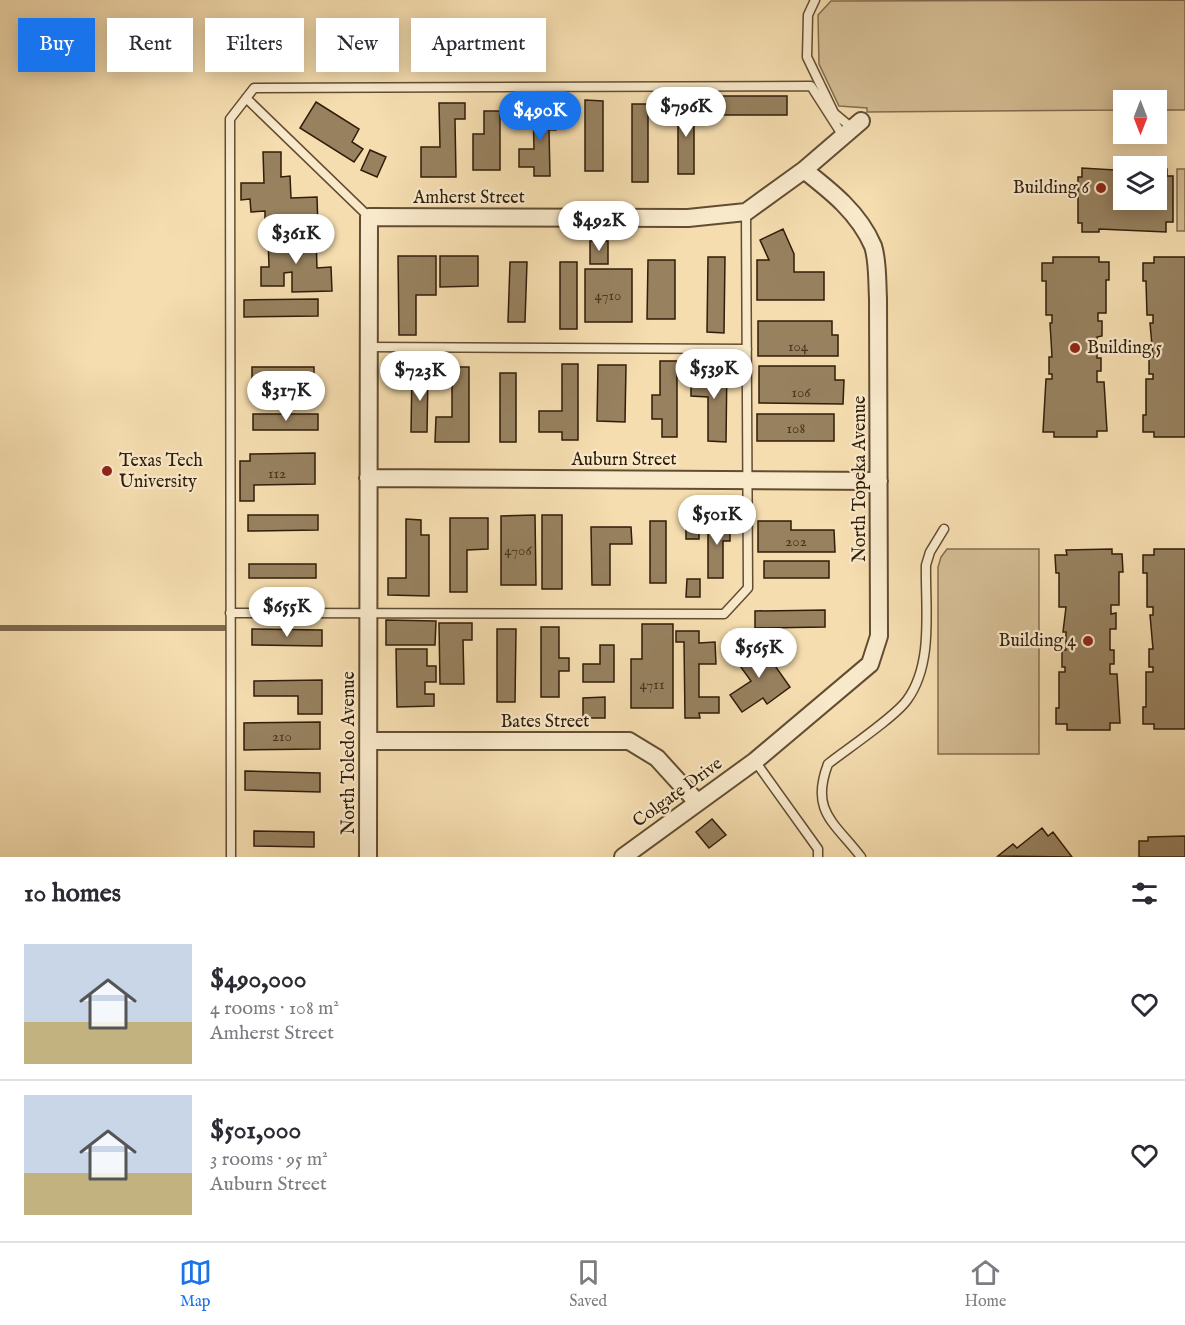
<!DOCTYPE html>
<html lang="en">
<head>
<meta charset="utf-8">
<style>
	:root { --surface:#fff; --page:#f7f7f7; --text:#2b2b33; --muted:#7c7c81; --line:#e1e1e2; --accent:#1a73e8 }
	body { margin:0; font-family:"IM FELL English",serif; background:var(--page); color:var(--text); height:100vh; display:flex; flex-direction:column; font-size:22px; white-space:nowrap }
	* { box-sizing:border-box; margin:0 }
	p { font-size:20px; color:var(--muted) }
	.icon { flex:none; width:33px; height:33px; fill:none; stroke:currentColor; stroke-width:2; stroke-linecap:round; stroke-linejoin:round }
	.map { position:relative; height:857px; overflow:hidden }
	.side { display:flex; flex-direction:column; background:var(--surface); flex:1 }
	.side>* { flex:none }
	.guide { position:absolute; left:18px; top:18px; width:600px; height:54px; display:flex; gap:12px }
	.needle { width:39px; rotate:180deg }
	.controls { position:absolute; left:1113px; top:90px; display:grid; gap:12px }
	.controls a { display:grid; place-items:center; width:54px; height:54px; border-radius:0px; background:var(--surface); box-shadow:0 3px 15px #0003; font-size:30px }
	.price { position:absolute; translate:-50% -51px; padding:0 14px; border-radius:21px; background:#fff; color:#222; font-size:20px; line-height:39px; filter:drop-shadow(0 2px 3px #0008) }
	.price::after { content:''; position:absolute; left:50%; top:36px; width:18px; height:14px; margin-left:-9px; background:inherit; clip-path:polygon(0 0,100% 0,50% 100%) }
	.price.selected { background:var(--accent); color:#fff }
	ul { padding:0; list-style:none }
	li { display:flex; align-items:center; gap:18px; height:150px; padding:0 24px }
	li+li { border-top:2px solid var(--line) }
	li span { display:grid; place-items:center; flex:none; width:168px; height:120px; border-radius:0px; color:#555 }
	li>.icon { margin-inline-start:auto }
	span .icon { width:72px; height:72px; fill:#fffc; stroke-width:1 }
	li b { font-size:26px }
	h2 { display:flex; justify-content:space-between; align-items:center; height:72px; padding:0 24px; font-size:26px }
	.tag { padding:0 21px; border-radius:0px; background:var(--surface); box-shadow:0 3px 15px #0003; font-size:21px; line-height:54px }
	.tag.selected { background:var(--accent); color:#fff }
	.dock { display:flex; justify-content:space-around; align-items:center; height:84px; border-top:2px solid var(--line); background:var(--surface); font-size:16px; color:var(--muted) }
	.dock a { display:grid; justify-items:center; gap:3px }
	.dock .selected { color:var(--accent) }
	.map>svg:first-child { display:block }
	.green { fill:#d4bc93; stroke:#826c4e; stroke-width:1.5 }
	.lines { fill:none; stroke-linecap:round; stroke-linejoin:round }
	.stream { stroke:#7e694b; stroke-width:6 }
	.building { fill:#97815f; stroke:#311d09; stroke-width:1.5 }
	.lane-casing { stroke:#624d32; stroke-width:11 }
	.street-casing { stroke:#624d32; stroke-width:20 }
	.lane { stroke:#f8e9cb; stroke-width:8 }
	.street { stroke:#f8e9cb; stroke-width:16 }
	.poi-dot { fill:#8f2418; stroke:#f8e9cb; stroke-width:2 }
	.labels { text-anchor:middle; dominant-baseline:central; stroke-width:4.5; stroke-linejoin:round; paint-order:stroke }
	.number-label { font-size:15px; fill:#4a361e }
	.poi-label { font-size:18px; fill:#311d09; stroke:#f8e9cb; text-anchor:end }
	.street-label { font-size:18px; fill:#311d09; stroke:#f8e9cb }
</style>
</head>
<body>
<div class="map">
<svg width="1185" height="857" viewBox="0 0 1185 857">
	<rect width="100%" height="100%" fill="#f5ddaf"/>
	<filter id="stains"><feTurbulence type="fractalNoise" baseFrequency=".00333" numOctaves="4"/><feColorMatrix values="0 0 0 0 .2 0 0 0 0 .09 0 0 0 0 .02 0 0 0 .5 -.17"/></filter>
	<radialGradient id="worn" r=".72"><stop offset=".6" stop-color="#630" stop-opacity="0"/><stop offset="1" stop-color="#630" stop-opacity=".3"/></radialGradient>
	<path class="green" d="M1185,0V110H1157L1156,100H1124L1123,110L867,112V108L839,106L819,64L818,15L831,1Z
		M1177,169H1185V231H1177Z
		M947,549H1039V754H938V567L941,557Z"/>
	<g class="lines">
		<path class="stream" d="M0,628H224"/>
	</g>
	<path class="building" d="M708,96H787V115H708Z
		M585,100L603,101V171H585Z
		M316,102L359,129L352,142L363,149L354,162L300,128Z
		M678,102H694V174H678Z
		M439,103H465V119H455L456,177H421V147H440Z
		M632,104H648V182H632Z
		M533,105H550L551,114H556V130H549L550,176H534V167H519V149H534Z
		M484,111H500V170H473V134H484Z
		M370,150L386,157L377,177L361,170Z
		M263,152H281V177L290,176L291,198L317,197L318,228L265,229V211L251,212L250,199L241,200V183H264Z
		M1115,164H1135L1124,166V200H1156V169H1167V176H1173V222H1166V232L1099,229V232H1082V223H1078V177H1082V168L1115,170Z
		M783,229L794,254V272H824V300H757V260H769L760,240Z
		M316,236L317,268L331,267L332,291L292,292V272L284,273V286H261V267H269L268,237Z
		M590,241H608V264H590Z
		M398,256H436V295H416V335H399Z
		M440,256H478V286L440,287Z
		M708,257H725L724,333L707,332Z
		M1053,257H1099V262H1109V280H1106V313H1098V321H1102V336L1097,337V358H1101V371H1097V382H1104L1107,431H1097V437H1054V432H1043L1046,379H1052V374H1049V357H1052L1050,323H1052V315H1046V281H1042V263H1053Z
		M1154,257H1185V437H1154V432H1143V415H1146V379H1153V374H1149V357H1153L1150,323H1153V315H1147L1146,281H1143V263H1154Z
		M648,260H675V319H647Z
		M510,262H527L525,322H508Z
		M560,262H577V329H560Z
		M585,269H632V322H585Z
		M318,299V316L244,317V300Z
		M758,321H832V335H838V356H758Z
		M660,361H677V437H662V419H652V395H660Z
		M709,363H727L726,442L708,441V397L691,396V379L708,380Z
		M562,364H578V440H562V432H539V411H562Z
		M598,365H626L625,422L597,421Z
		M759,366H835V380H844L843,404L759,403Z
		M252,367H314V382H302V391H280V383H252Z
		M452,367H469V442H435L436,417H452Z
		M412,372H428L427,432H411Z
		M500,373H516V442H500Z
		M253,414H318V430H253Z
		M757,414H834V441H757Z
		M315,453V484L254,485V501H240V461H250V454Z
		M248,515H318V530L248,531Z
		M535,515L536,585H501V516Z
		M542,515H562V589H542Z
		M708,516H724V527H730V541H723V578H708Z
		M450,518H488V549L467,550V592H450Z
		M406,519L421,520V535H429V596L388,595V578H406Z
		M650,521H666V583H650Z
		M758,521H791V530H834L835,552H758Z
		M686,522H699V539H686Z
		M591,527H631L632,544H610V585H592Z
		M1112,549V554H1122L1123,572H1119V605H1111V614L1116,613V629H1110V650H1114V664H1110V674H1117L1120,723H1110V730H1067V724H1056V708H1059V672H1065V667H1062V650H1066V632H1063L1066,607H1059V573H1056L1055,555H1067L1066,550Z
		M1154,549H1185V729H1154V724H1143V707H1146V672H1153V667H1149V649H1153L1150,615H1153V607H1147V573H1143V555H1154Z
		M764,561H829V578H764Z
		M249,564H316V578H249Z
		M687,579H700V597H686Z
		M825,610V627L755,628V611Z
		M386,620L436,621L435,645H386Z
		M439,623H472V640H463L464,684H440Z
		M642,624H673V708H631V659H642Z
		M541,627H559V658H569V671H559V697H541Z
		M252,629L322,630V646L252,645Z
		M497,629H516L515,702H497Z
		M676,631H699V643L715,642L716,664H699V697H719V713H699L700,718H685L684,642H676Z
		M759,643L790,687L767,704L763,698L742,712L730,695L751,681L735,659Z
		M600,645H614V682H583V664H600Z
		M396,649H427V666H436V682H425V694H434V706L397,707Z
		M322,680V714H298V696H254V681Z
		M605,697V718H583V698Z
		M320,722V749L244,750V723Z
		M245,771L320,773V792L245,790Z
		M712,819L726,835L709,848L696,832Z
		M1042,828L1048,836L1053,832L1072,857L998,856L1013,844L1017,848Z
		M254,831L314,832V847L254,846Z
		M1185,836V857H1139V841H1148V837Z"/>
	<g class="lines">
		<g class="lane-casing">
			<path id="lane" d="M815,0L808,15L807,57L834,113L852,128
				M246,98L369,217
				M368,347L747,349
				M230,613L724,614L748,588L746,212
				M755,761L818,849V857
				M231,857L230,119L254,88L811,86L843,136
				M861,857C834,822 810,811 828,764C847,749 895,717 907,700C934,663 925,608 926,565L930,552L944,529"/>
		</g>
		<g class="street-casing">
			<path id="street" d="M368,478L879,481
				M369,741H629L657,758L697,802
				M368,857L369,217L688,218L746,212L804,170L861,121
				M623,857L755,761L870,664L879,636L878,298C877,282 878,261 873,246C859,213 831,191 804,170"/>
		</g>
		<use href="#lane" class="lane"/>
		<use href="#street" class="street"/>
	</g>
	<g class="poi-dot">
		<circle cx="1101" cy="188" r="6"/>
		<circle cx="1075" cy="348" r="6"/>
		<circle cx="107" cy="471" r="6"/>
		<circle cx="1088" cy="641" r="6"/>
	</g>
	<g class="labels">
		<g class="number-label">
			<text x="608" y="295">4710</text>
			<text x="798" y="346">104</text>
			<text x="801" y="392">106</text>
			<text x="796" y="428">108</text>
			<text x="277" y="473">112</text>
			<text x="796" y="541">202</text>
			<text x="518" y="550">4706</text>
			<text x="652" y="684">4711</text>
			<text x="282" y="736">210</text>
		</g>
		<g class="poi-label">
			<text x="1089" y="188">Building 6</text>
			<text x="1087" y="348" text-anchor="start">Building 5</text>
			<text x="119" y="461" text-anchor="start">Texas Tech<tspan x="119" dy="21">University</tspan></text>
			<text x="1076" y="641">Building 4</text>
		</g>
		<g class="street-label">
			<text x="469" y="198">Amherst Street</text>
			<text x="624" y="460">Auburn Street</text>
			<text transform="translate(860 479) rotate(-90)">North Topeka Avenue</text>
			<text x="545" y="722">Bates Street</text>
			<text transform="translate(349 753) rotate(-90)">North Toledo Avenue</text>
			<text transform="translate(678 793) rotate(-36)">Colgate Drive</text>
		</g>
	</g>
	<rect width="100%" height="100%" filter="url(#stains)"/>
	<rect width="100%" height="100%" fill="url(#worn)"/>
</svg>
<div class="controls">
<a><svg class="needle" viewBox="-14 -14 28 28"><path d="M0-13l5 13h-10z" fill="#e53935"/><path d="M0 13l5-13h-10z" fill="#7c7c81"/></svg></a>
<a><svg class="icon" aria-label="layers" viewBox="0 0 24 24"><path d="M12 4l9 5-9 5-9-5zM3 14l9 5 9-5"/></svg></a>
</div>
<b class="price" style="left:686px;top:138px">$796K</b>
<b class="price selected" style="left:540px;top:142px">$490K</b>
<b class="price" style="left:599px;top:252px">$492K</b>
<b class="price" style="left:296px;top:265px">$361K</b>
<b class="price" style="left:714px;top:400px">$539K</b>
<b class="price" style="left:420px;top:402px">$723K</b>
<b class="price" style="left:286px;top:422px">$317K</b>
<b class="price" style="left:717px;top:546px">$501K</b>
<b class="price" style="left:287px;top:638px">$655K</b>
<b class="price" style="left:759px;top:679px">$565K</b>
<div class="guide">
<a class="tag selected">Buy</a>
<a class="tag">Rent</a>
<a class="tag">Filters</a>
<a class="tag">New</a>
<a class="tag">Apartment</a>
</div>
</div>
<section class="side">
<h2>10 homes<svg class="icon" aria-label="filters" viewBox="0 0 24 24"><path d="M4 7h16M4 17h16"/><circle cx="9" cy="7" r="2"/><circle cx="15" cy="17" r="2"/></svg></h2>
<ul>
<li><span style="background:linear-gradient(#c9d6e8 65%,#c2b280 0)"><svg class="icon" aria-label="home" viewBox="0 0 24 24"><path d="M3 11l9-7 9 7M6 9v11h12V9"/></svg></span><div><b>$490,000</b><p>4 rooms · 108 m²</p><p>Amherst Street</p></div><svg class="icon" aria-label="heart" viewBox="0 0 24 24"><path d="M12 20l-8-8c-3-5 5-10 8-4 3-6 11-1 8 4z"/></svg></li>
<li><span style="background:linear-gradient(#c9d6e8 65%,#c2b280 0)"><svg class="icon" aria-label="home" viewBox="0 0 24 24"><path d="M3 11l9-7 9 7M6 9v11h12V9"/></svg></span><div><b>$501,000</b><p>3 rooms · 95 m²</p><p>Auburn Street</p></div><svg class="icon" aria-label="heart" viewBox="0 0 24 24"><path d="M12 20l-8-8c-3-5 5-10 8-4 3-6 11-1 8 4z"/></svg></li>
</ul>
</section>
<nav class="dock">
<a class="selected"><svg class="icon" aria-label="map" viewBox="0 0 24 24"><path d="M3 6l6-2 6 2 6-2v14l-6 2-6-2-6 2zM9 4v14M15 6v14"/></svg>Map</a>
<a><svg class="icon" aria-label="saved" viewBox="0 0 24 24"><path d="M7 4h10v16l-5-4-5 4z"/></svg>Saved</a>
<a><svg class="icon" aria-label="home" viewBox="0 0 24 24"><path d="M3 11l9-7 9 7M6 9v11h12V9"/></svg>Home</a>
</nav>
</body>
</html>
